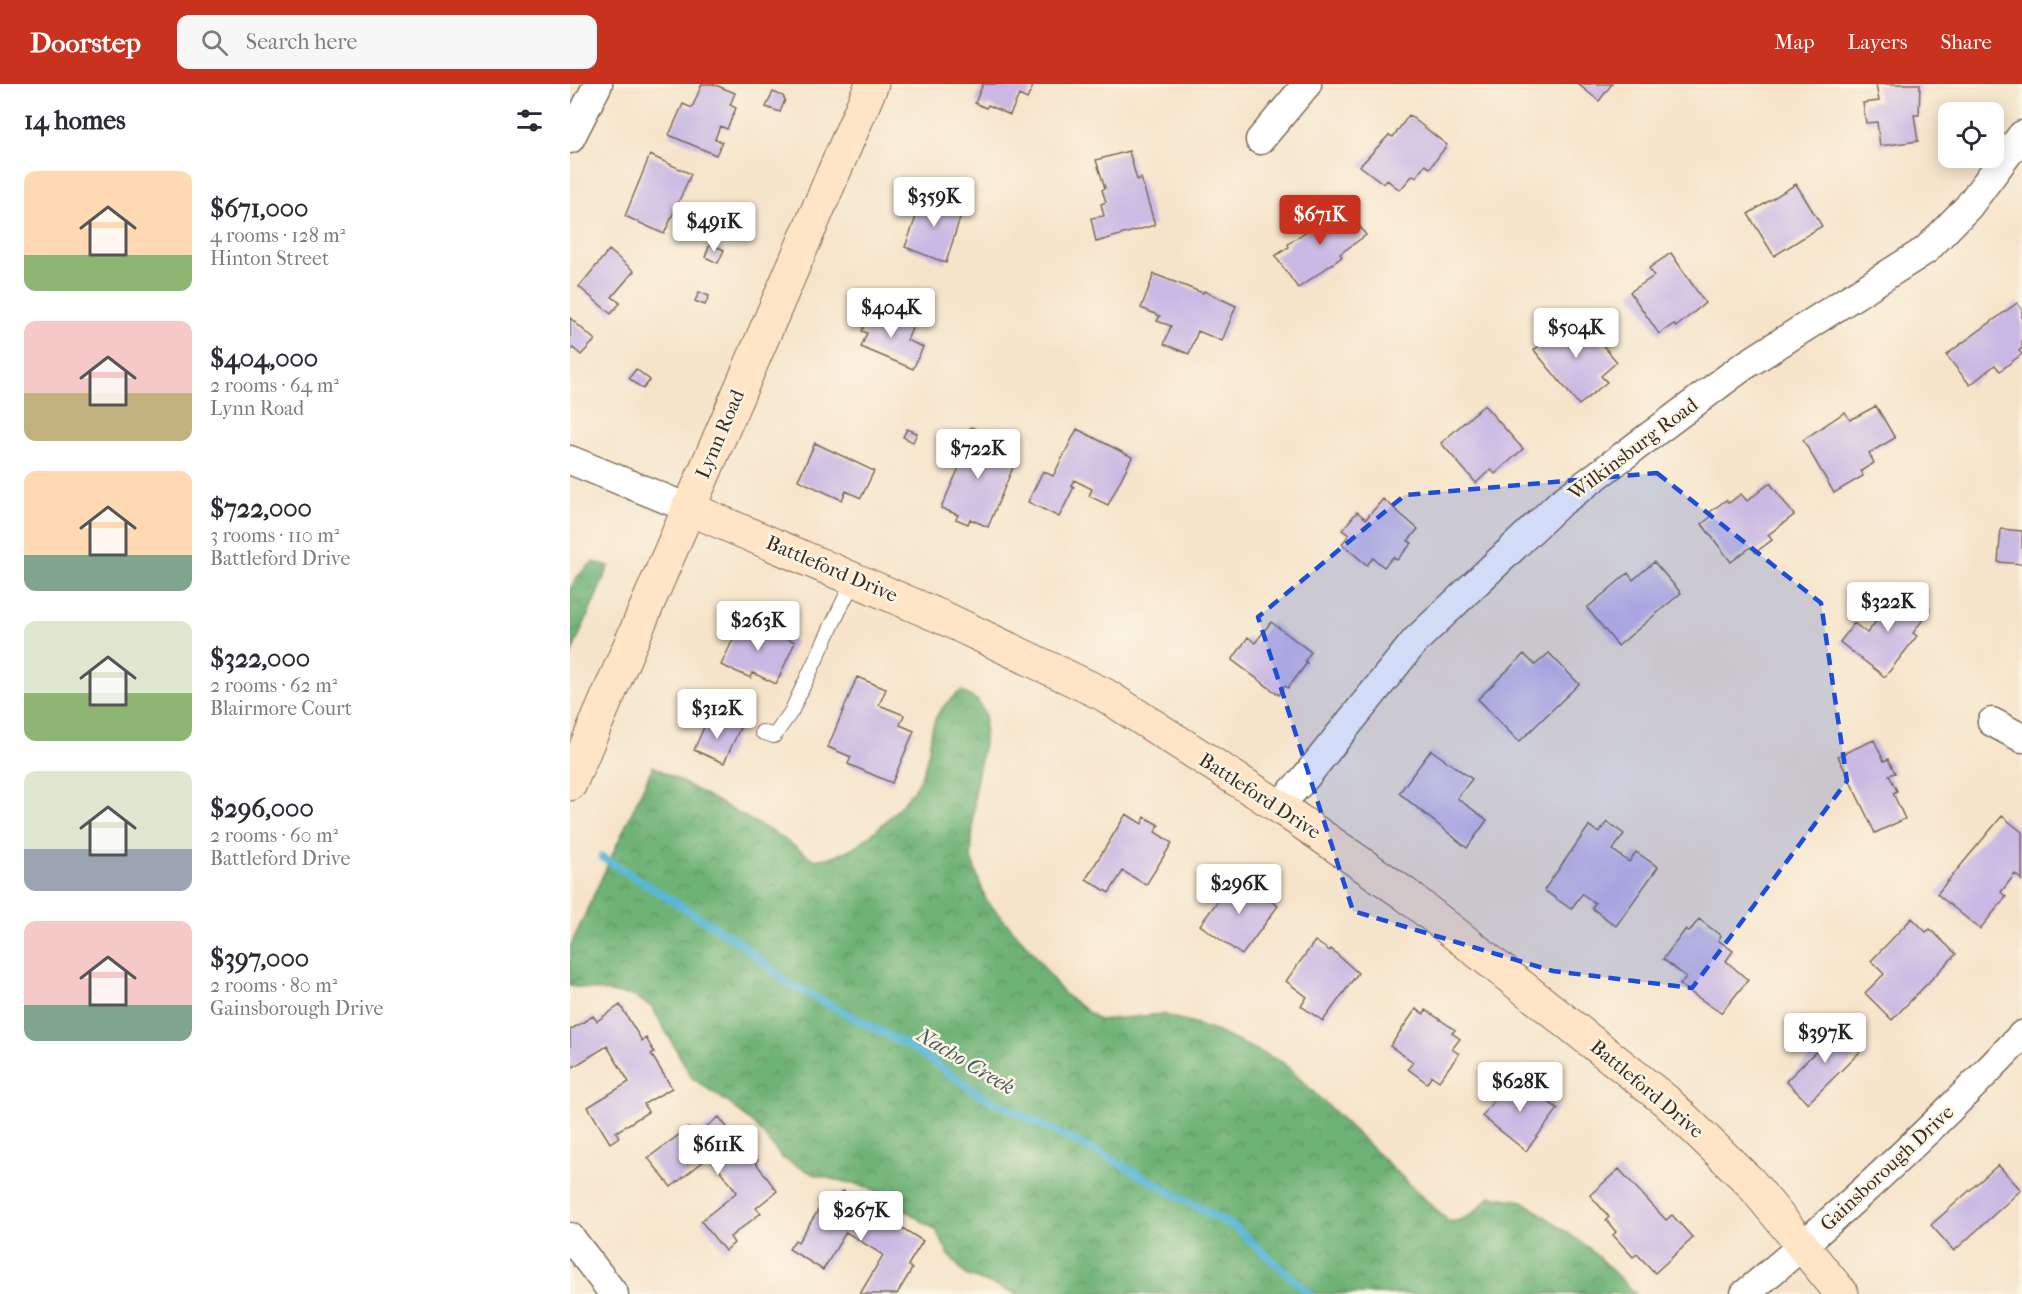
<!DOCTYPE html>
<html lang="en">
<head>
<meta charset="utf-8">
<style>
	:root { --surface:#fff; --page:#f7f7f7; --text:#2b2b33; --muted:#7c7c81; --accent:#c8321e }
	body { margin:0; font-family:"IM FELL French Canon",serif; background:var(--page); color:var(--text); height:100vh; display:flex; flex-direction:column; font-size:22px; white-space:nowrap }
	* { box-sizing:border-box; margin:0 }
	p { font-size:20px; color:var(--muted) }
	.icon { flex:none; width:33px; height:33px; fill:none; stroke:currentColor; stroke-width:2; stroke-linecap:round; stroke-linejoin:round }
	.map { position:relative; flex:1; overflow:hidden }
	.side { display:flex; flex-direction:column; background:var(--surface); width:570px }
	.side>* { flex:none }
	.controls { position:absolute; left:1368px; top:18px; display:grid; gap:12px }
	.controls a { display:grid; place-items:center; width:66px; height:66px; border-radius:12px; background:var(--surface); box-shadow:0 3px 15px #0003; font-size:30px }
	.price { position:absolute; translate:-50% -51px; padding:0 14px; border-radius:6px; background:#fff; color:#222; font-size:20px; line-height:39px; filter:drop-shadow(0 2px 3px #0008) }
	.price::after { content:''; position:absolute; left:50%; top:36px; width:18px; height:14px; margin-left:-9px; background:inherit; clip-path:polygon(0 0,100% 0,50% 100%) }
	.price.selected { background:var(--accent); color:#fff }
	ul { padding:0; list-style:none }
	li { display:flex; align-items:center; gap:18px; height:150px; padding:0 24px }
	li span { display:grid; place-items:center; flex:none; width:168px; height:120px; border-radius:12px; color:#555 }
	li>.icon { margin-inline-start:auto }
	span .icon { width:72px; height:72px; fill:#fffc; stroke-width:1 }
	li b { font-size:26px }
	h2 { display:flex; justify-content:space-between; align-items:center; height:72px; padding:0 24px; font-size:26px }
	header { display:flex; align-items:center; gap:36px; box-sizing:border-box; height:84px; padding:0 30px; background:var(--accent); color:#fff }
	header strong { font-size:28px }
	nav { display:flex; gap:33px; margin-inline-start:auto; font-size:21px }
	.search { width:420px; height:54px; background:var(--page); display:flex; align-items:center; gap:15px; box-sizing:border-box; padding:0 21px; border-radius:12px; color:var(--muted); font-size:22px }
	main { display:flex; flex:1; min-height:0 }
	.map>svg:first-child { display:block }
	.forest { fill:url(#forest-crowns); stroke:#546e4a; stroke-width:1.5 }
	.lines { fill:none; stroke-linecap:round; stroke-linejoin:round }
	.stream { stroke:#58b7d7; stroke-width:8 }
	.building { fill:#c9b8e3 }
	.lane-casing { stroke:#7c6b5a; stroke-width:16 }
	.street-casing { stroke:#7c6b5a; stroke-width:31 }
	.secondary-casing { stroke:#7c6b5a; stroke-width:35 }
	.lane { stroke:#fff; stroke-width:14 }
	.street { stroke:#fff; stroke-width:28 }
	.secondary { stroke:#ffe4c6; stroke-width:33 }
	.marked { fill:#1d4ed8; fill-opacity:0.2; stroke:#1d4ed8; stroke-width:4.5; stroke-dasharray:12 8; stroke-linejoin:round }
	.labels { text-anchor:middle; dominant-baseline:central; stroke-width:5; stroke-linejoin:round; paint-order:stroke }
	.street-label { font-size:20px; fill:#3b2a1e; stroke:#fcf5e5 }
	.water-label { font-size:21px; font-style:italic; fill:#455b5f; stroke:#fcf5e5 }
</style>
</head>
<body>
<header>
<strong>Doorstep</strong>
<div class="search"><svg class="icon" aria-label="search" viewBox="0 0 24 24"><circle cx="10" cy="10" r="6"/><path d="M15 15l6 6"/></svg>Search here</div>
<nav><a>Map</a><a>Layers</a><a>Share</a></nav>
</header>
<main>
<section class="side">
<h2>14 homes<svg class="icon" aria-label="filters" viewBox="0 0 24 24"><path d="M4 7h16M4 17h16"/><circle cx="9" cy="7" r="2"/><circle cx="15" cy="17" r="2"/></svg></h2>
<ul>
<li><span style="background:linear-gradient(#ffd9b3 70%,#8fb573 0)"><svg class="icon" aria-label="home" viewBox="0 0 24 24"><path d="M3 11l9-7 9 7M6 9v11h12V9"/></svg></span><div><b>$671,000</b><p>4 rooms · 128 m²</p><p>Hinton Street</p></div></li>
<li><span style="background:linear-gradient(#f6c9c9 60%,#c2b280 0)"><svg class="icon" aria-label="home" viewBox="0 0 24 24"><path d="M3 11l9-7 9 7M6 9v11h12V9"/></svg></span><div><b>$404,000</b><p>2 rooms · 64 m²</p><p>Lynn Road</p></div></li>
<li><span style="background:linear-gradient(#ffd9b3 70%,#7fa58c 0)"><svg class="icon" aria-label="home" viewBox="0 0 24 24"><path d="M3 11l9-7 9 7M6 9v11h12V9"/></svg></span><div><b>$722,000</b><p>3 rooms · 110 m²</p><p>Battleford Drive</p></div></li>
<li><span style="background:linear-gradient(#dfe7d0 60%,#8fb573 0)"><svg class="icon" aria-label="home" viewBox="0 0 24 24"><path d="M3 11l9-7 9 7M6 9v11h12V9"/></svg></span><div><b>$322,000</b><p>2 rooms · 62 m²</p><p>Blairmore Court</p></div></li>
<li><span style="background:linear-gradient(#dfe7d0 65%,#9aa5b1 0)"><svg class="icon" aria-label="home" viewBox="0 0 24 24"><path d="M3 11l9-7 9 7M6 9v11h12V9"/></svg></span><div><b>$296,000</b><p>2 rooms · 60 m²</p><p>Battleford Drive</p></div></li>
<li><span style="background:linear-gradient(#f6c9c9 70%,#7fa58c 0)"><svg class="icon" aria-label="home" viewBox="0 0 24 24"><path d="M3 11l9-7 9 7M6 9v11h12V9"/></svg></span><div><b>$397,000</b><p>2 rooms · 80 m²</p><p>Gainsborough Drive</p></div></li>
</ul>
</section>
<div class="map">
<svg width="1452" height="1210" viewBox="0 0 1452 1210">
	<defs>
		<pattern id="forest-crowns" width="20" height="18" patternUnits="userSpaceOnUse" patternTransform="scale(1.5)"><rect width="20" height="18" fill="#6eb275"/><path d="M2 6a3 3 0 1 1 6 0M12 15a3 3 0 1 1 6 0" fill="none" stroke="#5c915f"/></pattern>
	</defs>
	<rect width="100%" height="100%" fill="#fcf5e5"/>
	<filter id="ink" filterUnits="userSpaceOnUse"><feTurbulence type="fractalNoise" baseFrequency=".0167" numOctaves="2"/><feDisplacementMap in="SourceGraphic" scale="12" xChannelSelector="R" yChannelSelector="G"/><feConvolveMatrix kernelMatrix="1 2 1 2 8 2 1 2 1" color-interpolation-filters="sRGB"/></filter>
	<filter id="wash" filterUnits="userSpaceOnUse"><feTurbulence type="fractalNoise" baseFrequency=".008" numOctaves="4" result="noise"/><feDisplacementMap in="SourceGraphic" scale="24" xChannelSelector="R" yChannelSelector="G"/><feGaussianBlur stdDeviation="1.35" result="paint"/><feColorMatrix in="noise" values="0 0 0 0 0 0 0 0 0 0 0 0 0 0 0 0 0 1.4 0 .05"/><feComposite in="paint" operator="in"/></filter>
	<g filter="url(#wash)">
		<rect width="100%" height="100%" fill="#f6e4ca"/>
		<path class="forest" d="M23,478L39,482L0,573V505L9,491Z
			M391,607L407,616L415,630L414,659L405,704L401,774L416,816L462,867L493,909L529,936L593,930L645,947L712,978L878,1137C897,1139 908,1125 920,1112L953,1117L1019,1164L1066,1210H447L396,1191L379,1171L366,1146L301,1104L245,1091L212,1074L188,1044L160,1020L122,994L82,923L64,912L0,902V863L83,682L206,750L245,776C254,774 264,773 272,769C297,759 340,717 351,692C368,656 349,636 391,607Z"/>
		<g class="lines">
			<path class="stream" d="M32,773L172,860L216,898L346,966L410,1011L535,1072L666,1144L740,1210"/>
		</g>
		<g id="blocks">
			<path class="building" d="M132,0H143L165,9L160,21L166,24L157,45L150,42L145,55L152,58L146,71L99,51L113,20L122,24Z
				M413,0H464L457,15L449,11L440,31L418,21L416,24L405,19Z
				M1008,0H1042L1029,17Z
				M1306,0H1350L1349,31H1344L1348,57L1310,62L1307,38L1296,39L1293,19L1309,17Z
				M203,8L213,12L215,16L210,28L196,23Z
				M839,31L877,61L860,84L855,81L846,93L843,91L830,106L817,96L814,100L790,82L819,51L823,53Z
				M559,67L567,96L571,94L585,141L526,158L521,134L534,132L531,120L536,118L532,106L535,104L526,76Z
				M80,71L121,90L94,150L55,132Z
				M1226,100L1252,142L1204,172L1178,130Z
				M356,109L393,124L376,179L335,163L346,133L340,131L344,122L350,124Z
				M774,121L796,151L770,170L772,173L728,204L705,172L719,163L718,160Z
				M140,160L154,166L148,179L135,173Z
				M39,166L64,187L42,213L50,219L41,230L9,203Z
				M1101,169L1135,219L1106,243L1104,240L1089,250L1060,208L1084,192L1079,184Z
				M584,190L633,209L634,207L666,222L652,257L628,247L619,270L594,260L601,242L587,237L590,232L571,224Z
				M129,208L139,212L135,221L125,217Z
				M1447,219L1452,225V264L1449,267L1452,270L1430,287L1425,281L1400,301L1376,271Z
				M308,224L344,240L337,256L353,263L343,285L291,263L297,249L292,247L297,235L302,237Z
				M994,233L1004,246L1013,238L1047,278L1031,292L1037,298L1009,321L964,266L982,251L978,246Z
				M0,234L25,256L11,271L3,264L0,267Z
				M66,285L80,296L73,305L59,294Z
				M914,321L953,365L925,390L921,385L906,399L871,359Z
				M1306,322L1325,354L1299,369L1304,379L1291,387L1293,392L1264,409L1233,356L1275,328L1280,336Z
				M401,343L430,355L423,372L444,381L418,443L400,435L398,440L386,435L388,431L371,424L391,379L386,377Z
				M337,345L347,349L343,358L333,353Z
				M507,345L562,373L538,421L519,412L522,405L504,396L501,401L504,403L489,433L458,418L473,387L483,392Z
				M245,359L304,387L291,414L276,407L272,416L228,396Z
				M1200,399L1224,431L1198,451L1202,456L1190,465L1186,469L1181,463L1161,478L1132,440L1143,431L1140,428L1156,416L1159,419L1171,410L1177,417Z
				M813,415L848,445L838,457L842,459L827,476L823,473L814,483L803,474L797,481L772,460L779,451L772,446L787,428L796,435Z
				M1431,445L1452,447V480L1428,478Z
				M1084,478L1111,509L1048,562L1017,524L1058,489L1063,496Z
				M1332,504L1360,526L1343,549L1347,552L1315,593L1270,558L1284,539L1297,549Z
				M173,534L225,558L206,600L183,589L181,594L151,581Z
				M701,538L741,568L735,577L737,579L718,604L715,602L709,611L662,576L678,553L685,559Z
				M979,569L1009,600L949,658L908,615L954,570L965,581Z
				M287,593L316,605L309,621L334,631L330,641L344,647L322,699L278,680L281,673L258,663Z
				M138,634L157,642L159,637L171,642L154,679L124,666Z
				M1304,656L1314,677L1318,675L1325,689L1319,691L1327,707L1323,709L1335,735L1305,749L1268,672Z
				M861,666L902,695L887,714L917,736L897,764L829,709Z
				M556,730L572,740L575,733L589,741L585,748L602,759L576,801L553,787L539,809L516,795Z
				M1432,732L1452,748V796L1445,790L1431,808L1436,813L1410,845L1367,810Z
				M1037,738L1054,750L1043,766L1059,778L1066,768L1088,783L1046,842L1022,824L1025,819L1012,810L1001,825L974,806L1019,742L1029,749Z
				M666,792L708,822L672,871L630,841Z
				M1342,834L1356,848L1360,845L1386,870L1322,936L1295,909L1314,890L1301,877Z
				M1129,835L1151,852L1148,856L1163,867L1156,877L1178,896L1151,929L1110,901L1116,893L1093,875L1116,845L1119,848Z
				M745,857L760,867L761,865L788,889L753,937L731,922L737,913L716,897Z
				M50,921L72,957L76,954L84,968L81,970L102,1004L74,1020L78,1028L46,1048L49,1053L40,1059L18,1023L59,998L37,962L0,985V946L23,932L27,937Z
				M846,925L854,930L856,926L885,946L882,949L890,955L882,965L889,970L869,997L862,992L857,999L838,985L843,978L820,962Z
				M1273,941L1295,963L1238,1019L1216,997Z
				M943,992L988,1025L956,1067L912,1032Z
				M149,1033L174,1066L178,1062L188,1076L185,1078L207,1107L186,1124L191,1129L160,1153L164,1159L155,1167L131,1137L167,1108L139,1073L101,1103L78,1074L118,1044L124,1052Z
				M1428,1081L1451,1106L1384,1167L1361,1141Z
				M1049,1085L1096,1136L1102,1131L1123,1154L1085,1189L1067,1170L1063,1173L1043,1151L1046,1148L1036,1136L1039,1133L1020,1111Z
				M273,1107L308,1128L310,1124L324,1132L321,1137L353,1157L338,1181L342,1185L327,1210H290L313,1171L276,1148L253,1186L219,1165L225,1156L228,1158L249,1125L258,1131Z"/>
		</g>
	</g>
	<g filter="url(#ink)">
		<use href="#blocks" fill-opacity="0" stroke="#7c6b5a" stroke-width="1.5"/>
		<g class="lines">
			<g class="lane-casing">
				<path id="lane" d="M192,648L204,652L221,628L284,495"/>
			</g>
			<g class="street-casing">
				<path id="street" d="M0,55L28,0
					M690,56L737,0
					M0,376L118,424
					M1422,638L1452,654
					M708,722L734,695L845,557L989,420L1171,284L1356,166L1398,123L1452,51
					M0,1153L44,1210
					M1175,1210C1273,1129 1365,1043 1452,951"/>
			</g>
			<g class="secondary-casing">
				<path id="secondary" d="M118,424L376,535L535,611L708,722L835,810L1095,1016L1180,1098L1272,1210
					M0,700L302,0"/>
			</g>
			<use href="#lane" class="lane"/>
			<use href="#street" class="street"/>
			<use href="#secondary" class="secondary"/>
		</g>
	</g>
	<path class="marked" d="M1087,389L1251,519L1277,697L1122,904L983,887L783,827L688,533L835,411Z"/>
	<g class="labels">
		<g class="street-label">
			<text transform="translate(150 350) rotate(-67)">Lynn Road</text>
			<text transform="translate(1063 365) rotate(-37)">Wilkinsburg Road</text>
			<text transform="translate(262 485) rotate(23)">Battleford Drive</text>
			<text transform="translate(690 712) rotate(33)">Battleford Drive</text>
			<text transform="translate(1077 1005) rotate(40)">Battleford Drive</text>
			<text transform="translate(1317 1084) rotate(-43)">Gainsborough Drive</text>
		</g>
		<g class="water-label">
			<text transform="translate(396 977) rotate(31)">Nacho Creek</text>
		</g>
	</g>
</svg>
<div class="controls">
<a><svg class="icon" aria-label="locate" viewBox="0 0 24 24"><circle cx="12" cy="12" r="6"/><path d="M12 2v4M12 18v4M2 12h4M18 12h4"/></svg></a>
</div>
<b class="price" style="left:364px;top:144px">$359K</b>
<b class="price selected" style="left:750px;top:162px">$671K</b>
<b class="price" style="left:144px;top:169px">$491K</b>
<b class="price" style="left:321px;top:255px">$404K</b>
<b class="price" style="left:1006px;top:275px">$504K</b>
<b class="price" style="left:408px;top:396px">$722K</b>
<b class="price" style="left:1318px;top:549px">$322K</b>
<b class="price" style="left:188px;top:568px">$263K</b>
<b class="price" style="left:147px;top:656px">$312K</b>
<b class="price" style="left:669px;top:831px">$296K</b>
<b class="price" style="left:1255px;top:980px">$397K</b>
<b class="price" style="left:950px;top:1029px">$628K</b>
<b class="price" style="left:148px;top:1092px">$611K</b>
<b class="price" style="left:291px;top:1158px">$267K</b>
</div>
</main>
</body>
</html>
